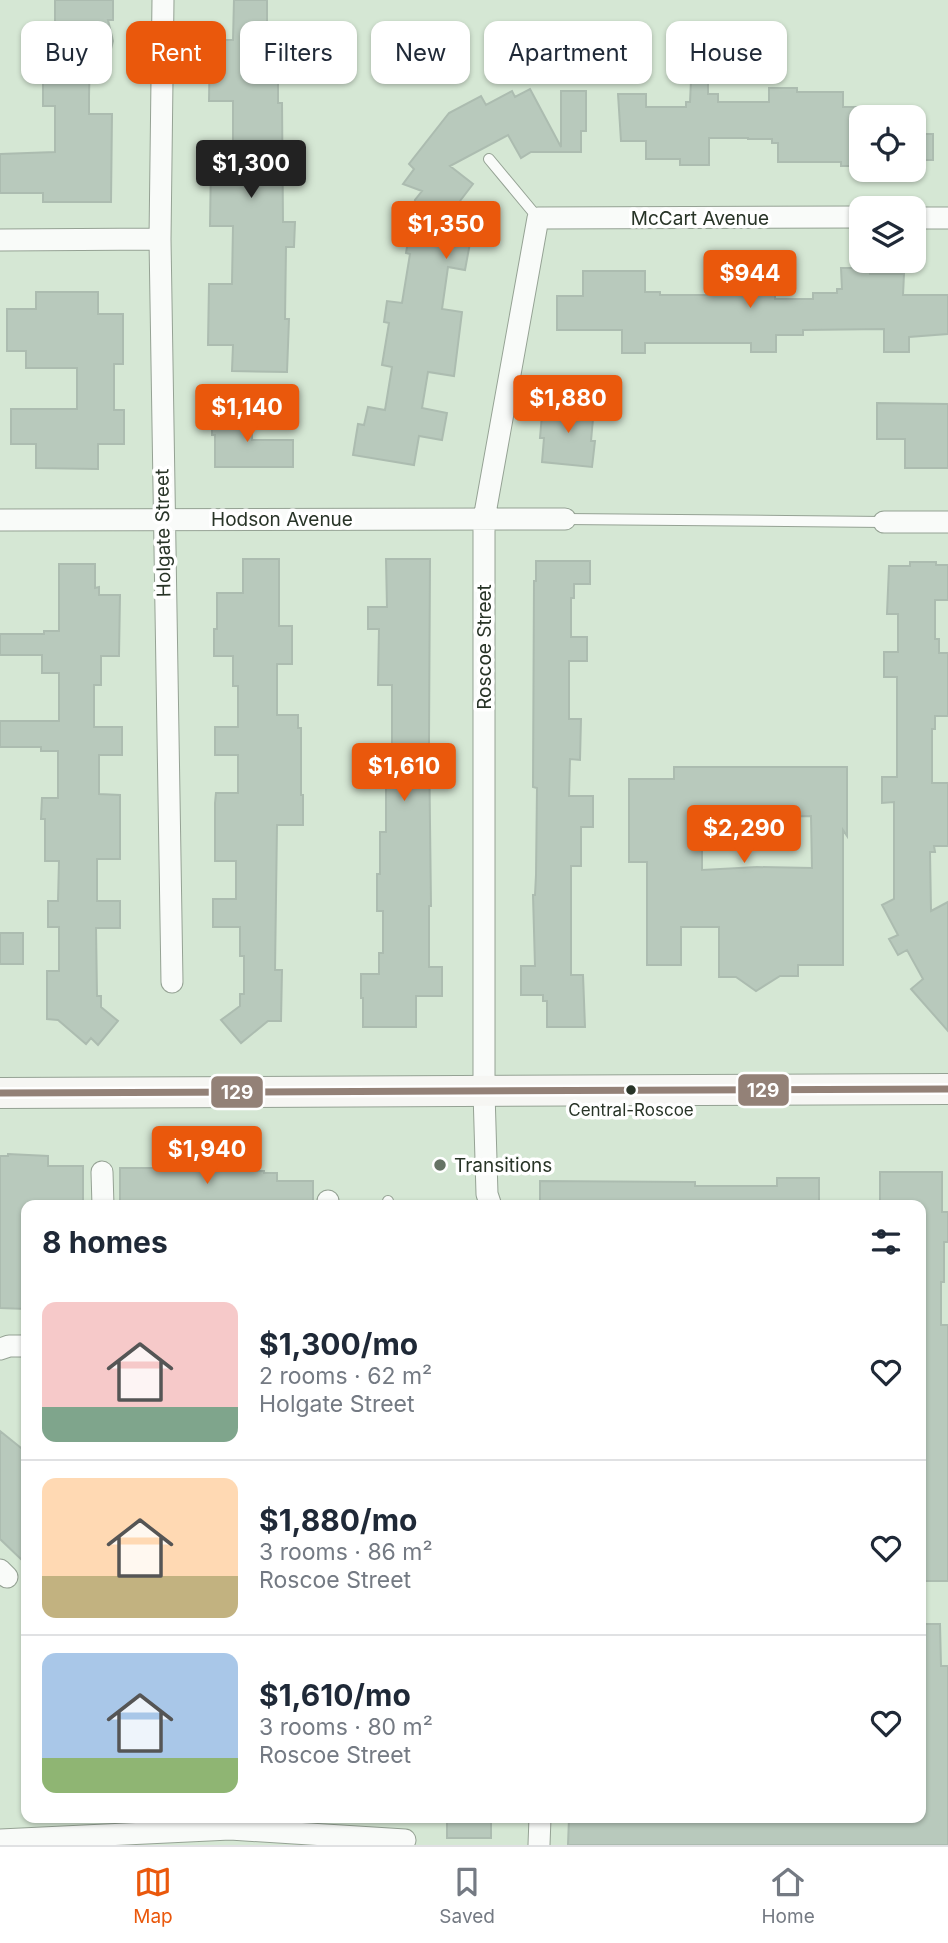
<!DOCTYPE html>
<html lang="en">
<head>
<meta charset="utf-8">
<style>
	:root { --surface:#fff; --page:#f6f6f7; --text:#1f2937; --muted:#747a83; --line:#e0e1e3; --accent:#ea580c }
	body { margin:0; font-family:Inter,sans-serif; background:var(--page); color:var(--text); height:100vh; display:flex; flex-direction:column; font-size:26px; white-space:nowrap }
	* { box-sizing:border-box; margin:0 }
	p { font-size:23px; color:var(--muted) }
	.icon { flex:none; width:38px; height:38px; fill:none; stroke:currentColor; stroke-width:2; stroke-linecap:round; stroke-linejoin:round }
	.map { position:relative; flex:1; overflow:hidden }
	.side { position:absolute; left:21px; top:1200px; width:905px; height:623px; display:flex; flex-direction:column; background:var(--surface); border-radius:14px; box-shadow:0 2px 5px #0004 }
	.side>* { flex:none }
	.top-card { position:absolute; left:21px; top:21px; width:906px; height:63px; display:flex; gap:14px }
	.fabs { position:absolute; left:849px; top:105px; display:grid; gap:14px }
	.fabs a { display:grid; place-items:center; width:77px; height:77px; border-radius:14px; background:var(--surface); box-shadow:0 2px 5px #0004; font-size:35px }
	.price { position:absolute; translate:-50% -60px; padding:0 16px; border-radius:7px; background:var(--accent); color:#fff; font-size:23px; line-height:46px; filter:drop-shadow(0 2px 4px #0008) }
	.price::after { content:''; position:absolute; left:50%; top:42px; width:21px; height:16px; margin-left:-10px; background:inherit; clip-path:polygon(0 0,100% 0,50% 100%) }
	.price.current { background:#222; color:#fff }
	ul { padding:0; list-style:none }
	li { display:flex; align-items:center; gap:21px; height:175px; padding:0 21px }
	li+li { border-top:2px solid var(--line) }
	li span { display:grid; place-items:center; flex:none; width:196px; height:140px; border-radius:14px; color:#555 }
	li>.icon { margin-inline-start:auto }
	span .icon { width:84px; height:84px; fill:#fffc; stroke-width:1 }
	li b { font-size:30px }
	h2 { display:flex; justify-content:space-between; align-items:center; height:84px; padding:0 21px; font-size:30px }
	.pill { padding:0 24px; border-radius:14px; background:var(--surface); box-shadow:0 2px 5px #0004; font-size:24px; line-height:63px }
	.pill.current { background:var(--accent); color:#fff }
	.dock { display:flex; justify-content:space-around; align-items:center; height:98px; border-top:2px solid var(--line); background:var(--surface); font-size:19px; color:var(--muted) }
	.dock a { display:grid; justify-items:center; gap:4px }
	.dock .current { color:var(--accent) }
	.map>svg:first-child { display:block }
	.building { fill:#b8c9bc; stroke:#acbcb0; stroke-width:2; fill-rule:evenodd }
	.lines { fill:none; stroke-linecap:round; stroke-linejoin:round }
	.service-casing { stroke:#95a294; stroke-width:12 }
	.minor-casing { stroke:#95a294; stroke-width:23 }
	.secondary-casing { stroke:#95a294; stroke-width:32 }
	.service { stroke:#f9fbf9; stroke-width:10 }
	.minor { stroke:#f9fbf9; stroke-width:21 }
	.secondary { stroke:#f6f6f3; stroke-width:30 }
	.bus-1-casing { stroke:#fff; stroke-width:12 }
	.bus-1 { stroke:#938177; stroke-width:7 }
	.bus-dot { fill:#283427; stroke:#fff; stroke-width:2.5 }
	.poi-dot { fill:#657364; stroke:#fff; stroke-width:2.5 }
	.labels { text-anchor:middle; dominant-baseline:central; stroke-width:7; stroke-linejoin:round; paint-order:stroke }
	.bus-label { font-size:17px; fill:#283427; stroke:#fff }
	.street-label { font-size:19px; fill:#283427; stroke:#fff }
	.poi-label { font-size:19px; fill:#283427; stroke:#fff; text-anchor:start }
	.line-badge { stroke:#fff; stroke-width:2.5 }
	.badge-label { font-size:19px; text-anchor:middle; font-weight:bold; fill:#fff }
</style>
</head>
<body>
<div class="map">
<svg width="948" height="1845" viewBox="0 0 948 1845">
	<rect width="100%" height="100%" fill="#d5e7d4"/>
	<path class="building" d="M55,0H113V20H108L113,41L110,53H90L89,96V114H112L111,202H43V193H0V154L55,152V106H43V54H32L27,28L55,29Z
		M234,0H267V76H278V103H282L283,222H295L294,247H286L285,319H289L287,372L232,371L233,345H208L209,284H232L233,226H210L211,163H233V101H209L210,40H233Z
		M443,25L457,50L424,67L408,38Z
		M692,59H708V94H718V102H769V88H797V92H843V107H861V166H841V162H778V143H772V139H748V138H709V165H680V159H646V141H621L618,94H646V107H686V102H690Z
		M530,89L561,147V91H586V131H581V152H531L521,158L508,135L450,166L473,184L437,231L450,233L449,240L470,243L465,270L448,267L442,309L462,312L454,376L428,372L422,408L447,413L442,440L419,436L414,465L353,455L358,424L364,425L368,407L385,410L392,367L382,365L389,323L384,322L387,301L402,303L410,254L406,253L415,200L422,191L403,184L414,169L409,164L449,113L481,96L486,105L512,91L515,97Z
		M914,134H933V160H914Z
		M841,268H870V274H904L903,295H948V334L909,337V352H884V329L803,330V335H776V352H751V343H645V353H622V330H557V296H583V271H645V292H660V295H707V291H713L712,270L775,273V299H813V293H837V289H842Z
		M36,292H98V314H123V364H114V410H124V444H98V469L36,468V444H11V409H77V368H26V351H7V309H36Z
		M543,403L594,408L591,441H595L592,467L542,462L544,438H540Z
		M877,403L948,404V468H905V439H877Z
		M212,412H252V440H293V467H215V435H212Z
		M243,559H279V626H292V664H277V715H298V728H301V795H303V825H277L275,970H282L281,1021H268L241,1043L221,1020L240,1006V994H244V956H240V927H213V899H236V861H215V803L216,793H238V755H215V727H238V686H233V656H214V629H217V593H243Z
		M386,559H430L429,741L431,906H429V967H442V996H416V1027H363V998H361V974H379V953H383V911H377V874H380V832H386V782H378V747H392V685H378L379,629H368V607H387Z
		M536,561H590V584H574V598H571V637H587V661H569V719H581L580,760L570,759L569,796H593V827H581V866H571V975H583L585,1027H547V1001H543V995H521V966H535L533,895H535L536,875L537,788L533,787L534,581H536Z
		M910,562H936V565H948V600H935V639H939V653H948V716H935V729H932V783H948V846H934L935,852H930L931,911L948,902V1031L911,989L923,979L907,950L898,955L889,939L898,935L882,905L894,899V802L882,803V777H897V677H884V652H898V614H887L889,566H910Z
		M59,564H95V588L99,587V595H120L119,656H101V685H94V727H122V755H99V794L120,795V859H97V901H120V928H96L97,996H101V1007L118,1021L98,1045L91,1038L86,1044L58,1020L47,1019V971H59V927H48V901H58L59,861H45V819H41L42,798H58V751H41V747H0V721H59V673H42V655H0V634H44V631H59Z
		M674,767H847V836L843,830V965H798V976H780L756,991L736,977H719V927H681V965H647V862H629V779H674ZM811,816L812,868L757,867L702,870V817Z
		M0,933H23V964H0Z
		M8,1154L48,1156V1166H83V1206H26V1309L0,1308V1156H8Z
		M169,1154L206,1156V1171H264V1173H277V1181H313V1206H120V1168H154V1156H169Z
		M880,1172H942V1212H948V1242H944V1282H941V1325H948V1581H920V1206H880Z
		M777,1178H819V1206H540V1181L692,1182H695V1186H777Z
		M0,1431L26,1452V1564L0,1539Z
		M920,1624H940L941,1666H948V1845H568L569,1818H819V1822H877L889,1820V1818H920Z
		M447,1818H491V1838H447Z"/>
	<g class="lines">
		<g class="service-casing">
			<path id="service" d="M489,159L538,218
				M565,519L884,522
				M388,1206V1201"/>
		</g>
		<g class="minor-casing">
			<path id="minor" d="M163,0L160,239L172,982
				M914,218H948
				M0,240L160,239
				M0,520L565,519
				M884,522H948
				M102,1172L103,1206
				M328,1201V1206
				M491,1206L487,1194L484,1092V519L538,218L861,217
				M0,1349L9,1346H26
				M0,1570L7,1577
				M0,1840L230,1829L405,1840
				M539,1845L540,1818"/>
		</g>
		<g class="secondary-casing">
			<path id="secondary" d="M0,1093L948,1089"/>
		</g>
		<use href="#service" class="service"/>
		<use href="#minor" class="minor"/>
		<use href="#secondary" class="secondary"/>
		<g class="bus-1-casing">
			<path id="bus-1" d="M0,1093L948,1089"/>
		</g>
		<use href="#bus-1" class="bus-1"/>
	</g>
	<circle class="bus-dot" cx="631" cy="1090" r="6"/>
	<circle class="poi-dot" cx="440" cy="1165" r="7"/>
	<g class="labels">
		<g class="bus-label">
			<text x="631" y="1110">Central-Roscoe</text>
		</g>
		<g class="street-label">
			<text x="700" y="218">McCart Avenue</text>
			<text x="282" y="519">Hodson Avenue</text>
			<text transform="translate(163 533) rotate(-91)">Holgate Street</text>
			<text transform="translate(484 647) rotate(-90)">Roscoe Street</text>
		</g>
		<g class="poi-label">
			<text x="454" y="1165">Transitions</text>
		</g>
	</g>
	<g class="line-badge">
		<rect x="737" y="1073" width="53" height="34" rx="7" fill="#938177"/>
		<rect x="210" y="1075" width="54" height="34" rx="7" fill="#938177"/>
	</g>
	<g class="badge-label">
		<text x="763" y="1097">129</text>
		<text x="237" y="1099">129</text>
	</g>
</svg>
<div class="fabs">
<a><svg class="icon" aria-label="locate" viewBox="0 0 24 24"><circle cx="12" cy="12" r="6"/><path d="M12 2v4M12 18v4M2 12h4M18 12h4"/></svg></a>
<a><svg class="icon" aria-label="layers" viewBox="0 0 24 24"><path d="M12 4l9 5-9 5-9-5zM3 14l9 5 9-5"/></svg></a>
</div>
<b class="price current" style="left:251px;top:200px">$1,300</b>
<b class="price" style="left:446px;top:261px">$1,350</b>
<b class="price" style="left:750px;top:310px">$944</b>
<b class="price" style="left:568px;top:435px">$1,880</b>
<b class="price" style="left:247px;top:444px">$1,140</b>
<b class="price" style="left:404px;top:803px">$1,610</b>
<b class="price" style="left:744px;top:865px">$2,290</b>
<b class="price" style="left:207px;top:1186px">$1,940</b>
<div class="top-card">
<a class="pill">Buy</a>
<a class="pill current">Rent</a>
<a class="pill">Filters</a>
<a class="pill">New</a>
<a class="pill">Apartment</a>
<a class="pill">House</a>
</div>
<section class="side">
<h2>8 homes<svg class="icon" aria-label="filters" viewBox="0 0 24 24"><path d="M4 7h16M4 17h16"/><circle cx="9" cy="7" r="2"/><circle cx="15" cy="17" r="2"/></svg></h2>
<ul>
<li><span style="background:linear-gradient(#f6c9c9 75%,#7fa58c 0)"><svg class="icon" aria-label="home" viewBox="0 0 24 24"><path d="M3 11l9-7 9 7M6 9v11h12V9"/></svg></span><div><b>$1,300/mo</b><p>2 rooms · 62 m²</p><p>Holgate Street</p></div><svg class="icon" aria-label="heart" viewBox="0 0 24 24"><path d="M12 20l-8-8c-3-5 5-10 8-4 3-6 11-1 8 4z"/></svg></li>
<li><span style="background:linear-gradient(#ffd9b3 70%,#c2b280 0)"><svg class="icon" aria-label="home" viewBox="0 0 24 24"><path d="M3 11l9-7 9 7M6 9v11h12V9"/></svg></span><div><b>$1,880/mo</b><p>3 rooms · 86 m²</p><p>Roscoe Street</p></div><svg class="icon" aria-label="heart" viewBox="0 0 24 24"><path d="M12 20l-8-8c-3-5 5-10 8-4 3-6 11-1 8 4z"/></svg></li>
<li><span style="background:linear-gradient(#a9c7e8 75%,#8fb573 0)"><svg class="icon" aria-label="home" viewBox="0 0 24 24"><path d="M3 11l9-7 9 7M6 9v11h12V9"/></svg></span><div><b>$1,610/mo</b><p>3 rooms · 80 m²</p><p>Roscoe Street</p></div><svg class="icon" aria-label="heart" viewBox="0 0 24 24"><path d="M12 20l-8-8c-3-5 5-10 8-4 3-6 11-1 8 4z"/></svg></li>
</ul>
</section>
</div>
<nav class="dock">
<a class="current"><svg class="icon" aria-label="map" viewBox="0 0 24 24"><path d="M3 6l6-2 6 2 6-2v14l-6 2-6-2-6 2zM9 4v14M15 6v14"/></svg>Map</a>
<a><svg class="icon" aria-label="saved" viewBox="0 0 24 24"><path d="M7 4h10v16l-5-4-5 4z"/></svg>Saved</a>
<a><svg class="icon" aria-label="home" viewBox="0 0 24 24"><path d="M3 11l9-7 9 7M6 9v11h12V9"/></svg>Home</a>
</nav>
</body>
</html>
